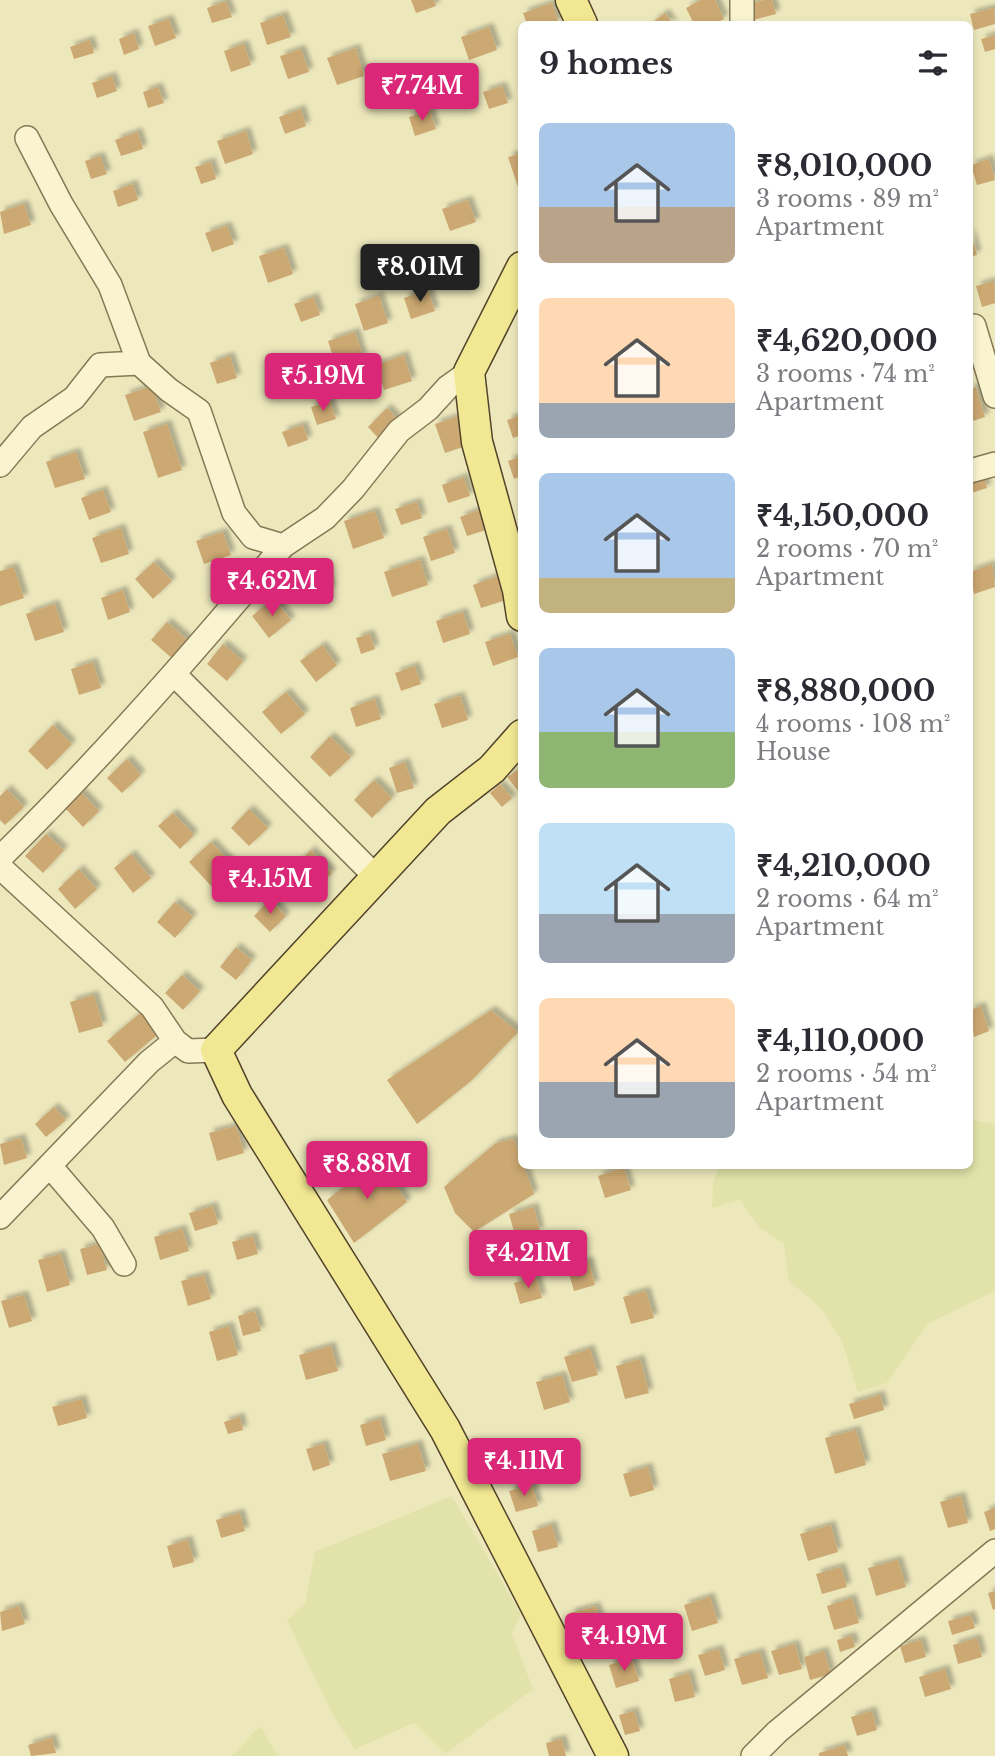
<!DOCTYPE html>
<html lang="en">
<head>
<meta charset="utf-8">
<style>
	:root { --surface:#fff; --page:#f7f7f7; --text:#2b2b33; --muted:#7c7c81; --accent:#db2777 }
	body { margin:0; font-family:"Libre Baskerville",serif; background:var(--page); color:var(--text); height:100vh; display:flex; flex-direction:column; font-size:26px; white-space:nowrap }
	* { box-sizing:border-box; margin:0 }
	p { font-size:23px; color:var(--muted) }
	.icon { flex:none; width:38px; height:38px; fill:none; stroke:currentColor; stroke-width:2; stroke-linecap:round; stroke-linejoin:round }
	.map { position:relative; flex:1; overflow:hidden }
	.side { position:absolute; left:518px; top:21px; width:455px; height:1148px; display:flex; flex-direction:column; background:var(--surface); border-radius:10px; box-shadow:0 4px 10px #0003 }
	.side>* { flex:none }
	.price { position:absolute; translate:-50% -60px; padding:0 16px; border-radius:7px; background:var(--accent); color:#fff; font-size:23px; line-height:46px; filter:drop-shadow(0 2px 4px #0008) }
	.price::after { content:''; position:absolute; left:50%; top:42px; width:21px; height:16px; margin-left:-10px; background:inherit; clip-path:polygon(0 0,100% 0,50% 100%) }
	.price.active { background:#222; color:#fff }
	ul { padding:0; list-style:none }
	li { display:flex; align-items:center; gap:21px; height:175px; padding:0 21px }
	li span { display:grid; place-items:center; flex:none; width:196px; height:140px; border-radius:10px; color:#555 }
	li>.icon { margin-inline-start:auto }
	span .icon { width:84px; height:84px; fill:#fffc; stroke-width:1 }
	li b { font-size:30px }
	h2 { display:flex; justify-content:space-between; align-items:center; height:84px; padding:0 21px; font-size:30px }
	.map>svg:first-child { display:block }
	.farmland { fill:#e1e3aa }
	.building { fill:#cca872; filter:url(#shadow) }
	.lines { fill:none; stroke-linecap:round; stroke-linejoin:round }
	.minor-casing { stroke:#857856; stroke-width:26 }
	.major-casing { stroke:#52442b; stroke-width:33 }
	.minor { stroke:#f9f4cf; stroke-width:23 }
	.major { stroke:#f2e792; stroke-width:30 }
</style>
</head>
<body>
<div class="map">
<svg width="995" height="1756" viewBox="0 0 995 1756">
	<defs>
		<filter id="shadow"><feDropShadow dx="4.5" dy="-4.5" stdDeviation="2" flood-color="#0004"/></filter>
	</defs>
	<rect width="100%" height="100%" fill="#ede8bc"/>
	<path class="farmland" d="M970,1119L995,1125V1291L927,1324L887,1383L858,1392L842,1341L821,1308L789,1281L784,1244L759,1227L740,1200L712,1208L713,1183L719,1166H970Z
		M452,1496L521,1614L512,1634L533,1689L445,1754L414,1723L355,1749L332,1713L287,1620L305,1604L315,1552Z
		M260,1726L278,1756H231L236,1752Z"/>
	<path class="building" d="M411,0H434L436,6L416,13Z
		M701,0H715L724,19L714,24H694L686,8Z
		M764,0H772L776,14L753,20L749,4Z
		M226,1L232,17L212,23L207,8Z
		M552,3L559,24H527L523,13Z
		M994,8L995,24L974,30L970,14Z
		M665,13L673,24H650Z
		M283,15L291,37L267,45L260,23Z
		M169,19L176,38L155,46L148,26Z
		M489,27L497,50L469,60L461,37Z
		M134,33L139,49L124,55L119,39Z
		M995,35V49L985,52L981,39Z
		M90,40L94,53L74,59L70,47Z
		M244,44L251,65L231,72L224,51Z
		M356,48L364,76L337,85L327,58Z
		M301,49L309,72L288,79L280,56Z
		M112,76L117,91L97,98L92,83Z
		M502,86L508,103L489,109L483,92Z
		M158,87L164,103L148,108L143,92Z
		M301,109L306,126L285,134L279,117Z
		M430,111L436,129L415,136L409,117Z
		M246,131L253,154L225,164L217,141Z
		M138,132L143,149L121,156L115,140Z
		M522,153V196H521L508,157Z
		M100,156L107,174L91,179L85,161Z
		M989,159L995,180L977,185L971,165Z
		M211,162L216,179L201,184L195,167Z
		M133,184L138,200L118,207L113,191Z
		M468,200L476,222L450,231L442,209Z
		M24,204L31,225L4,234L0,212Z
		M227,226L234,244L212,252L205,233Z
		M970,231L977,255L970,257Z
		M284,248L293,274L268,283L259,256Z
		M994,281L995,303L982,307L976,286Z
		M428,290L435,311L411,319L404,298Z
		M379,296L388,323L364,331L355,304Z
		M314,297L320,315L301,322L294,304Z
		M355,332L363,357L336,366L328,341Z
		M404,355L412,381L384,390L376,365Z
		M230,356L237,378L217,384L210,363Z
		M152,386L161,412L134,421L125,395Z
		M976,387L985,417L970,422V389Z
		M330,401L336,419L317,425L311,407Z
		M387,408L398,420L379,439L368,427Z
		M522,415V435L513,438L507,420Z
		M459,416L469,445L445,453L435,424Z
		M167,424L182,470L158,478L143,432Z
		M303,425L308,440L288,447L282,432Z
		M76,452L85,479L55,488L46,462Z
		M522,456V476L514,479L508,461Z
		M464,477L470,496L448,503L442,485Z
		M984,478L987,488L971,493L970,483Z
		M103,490L111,512L89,520L81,498Z
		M417,502L422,518L401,525L395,509Z
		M485,508L492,528L467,536L460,517Z
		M375,511L384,538L353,549L344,521Z
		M121,528L129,554L101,563L92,538Z
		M447,529L455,553L431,561L423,537Z
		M223,532L231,555L204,564L196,541Z
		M420,560L428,585L392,597L384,572Z
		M154,562L172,581L153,599L135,579Z
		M992,564L995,587L974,594L970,572Z
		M324,565L331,590L307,597L300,572Z
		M14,567L24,598L0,606V571Z
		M498,576L506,600L481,608L473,585Z
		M123,590L130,612L108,620L101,598Z
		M274,598L291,620L269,638L252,616Z
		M55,604L64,632L35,641L26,614Z
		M463,612L470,634L443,643L436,621Z
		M167,622L190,642L174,660L151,640Z
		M370,634L375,649L361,654L356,638Z
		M510,634L518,657L493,666L485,642Z
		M223,644L243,661L227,681L207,664Z
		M322,645L337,665L316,682L300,661Z
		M93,662L101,688L79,695L71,669Z
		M415,666L421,684L401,691L395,673Z
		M286,692L305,714L281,734L262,712Z
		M460,696L468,720L442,728L434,704Z
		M375,699L381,719L356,727L350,708Z
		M53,725L72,744L47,770L28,751Z
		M330,736L351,757L330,777L310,757Z
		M127,759L141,775L122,793L107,778Z
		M405,762L414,788L397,793L389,768Z
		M522,767V788L518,791L507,777Z
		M374,780L392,798L372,818L354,800Z
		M500,784L512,798L502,807L490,793Z
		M7,789L24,807L5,825L0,820V796Z
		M80,791L99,811L83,827L64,807Z
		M249,809L268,828L249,846L231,828Z
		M173,813L194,835L180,849L158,826Z
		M46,834L64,850L43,873L25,856Z
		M211,842L235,867L213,888L189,862Z
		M311,850L332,873L308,895L287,873Z
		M131,854L151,878L133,893L114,868Z
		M79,869L97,889L75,909L58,889Z
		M270,899L286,916L270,932L254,916Z
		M175,902L193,917L175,938L157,922Z
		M236,947L252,960L236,980L220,967Z
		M182,975L200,991L183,1010L165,993Z
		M94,995L103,1026L79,1033L70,1002Z
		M981,1006L989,1031L974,1037L970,1010Z
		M145,1009L163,1030L125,1062L107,1041Z
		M491,1010L518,1032L471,1081L417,1124L387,1080Z
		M54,1107L66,1120L46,1137L35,1124Z
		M236,1126L244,1153L217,1161L209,1133Z
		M21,1138L27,1158L4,1165L0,1144Z
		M514,1139L534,1194L474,1232L455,1213L444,1187L496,1143Z
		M379,1160L407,1202L354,1243L327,1200Z
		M624,1168L631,1190L605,1198L598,1176Z
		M213,1206L218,1224L195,1231L189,1213Z
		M534,1207L540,1231L516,1238L509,1214Z
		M182,1229L189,1251L160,1260L154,1237Z
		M253,1236L258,1254L237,1260L232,1242Z
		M99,1244L107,1270L87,1275L80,1249Z
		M61,1254L70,1285L47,1292L38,1260Z
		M589,1261L595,1285L574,1291L567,1267Z
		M204,1275L211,1299L188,1306L181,1281Z
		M536,1276L542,1298L520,1304L514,1283Z
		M646,1291L654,1318L631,1324L623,1297Z
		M24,1295L32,1321L9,1328L1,1301Z
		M255,1311L261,1331L243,1336L238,1316Z
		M229,1326L238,1355L217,1361L209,1332Z
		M331,1346L338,1371L306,1380L299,1355Z
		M590,1349L598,1375L572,1382L564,1357Z
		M640,1359L649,1393L625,1399L616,1366Z
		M562,1375L570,1402L544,1410L536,1382Z
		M880,1395L884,1410L854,1419L849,1404Z
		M82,1399L87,1418L58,1426L52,1407Z
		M240,1417L243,1430L228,1434L224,1422Z
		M380,1419L386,1440L366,1446L360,1425Z
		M856,1430L866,1465L835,1474L825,1438Z
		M324,1444L330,1465L313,1471L306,1449Z
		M418,1444L426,1471L390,1481L382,1454Z
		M648,1467L654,1490L630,1497L623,1474Z
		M532,1484L538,1506L516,1512L509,1491Z
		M961,1496L968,1523L948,1528L940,1502Z
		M995,1508V1529L990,1531L984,1512Z
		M240,1513L245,1531L221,1538L216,1520Z
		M552,1525L558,1547L538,1552L532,1531Z
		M831,1525L838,1552L808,1561L800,1534Z
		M188,1540L194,1562L173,1568L167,1546Z
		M898,1560L906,1587L876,1596L868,1568Z
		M841,1567L847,1587L822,1594L816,1574Z
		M995,1591V1609L993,1610L988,1593Z
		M710,1597L718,1623L692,1631L684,1605Z
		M852,1598L859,1623L834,1630L827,1606Z
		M19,1606L25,1624L2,1631L0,1612Z
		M596,1606L602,1627L576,1635L570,1613Z
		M971,1615L975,1628L952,1635L948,1621Z
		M852,1636L855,1647L840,1652L837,1640Z
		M977,1638L982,1657L958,1664L953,1645Z
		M921,1640L926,1657L905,1663L900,1646Z
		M795,1644L802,1669L779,1675L771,1651Z
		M719,1649L725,1670L705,1676L698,1655Z
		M824,1651L831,1674L810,1680L804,1657Z
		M760,1652L768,1678L742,1685L734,1659Z
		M632,1658L639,1681L616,1688L609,1665Z
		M945,1669L951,1689L925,1697L919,1677Z
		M689,1673L695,1697L675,1702L669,1679Z
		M634,1711L640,1731L625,1735L619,1715Z
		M872,1711L877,1730L857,1736L851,1717Z
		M52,1738L56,1753L31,1756L28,1745Z
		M562,1739L566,1756H549L546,1743Z
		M845,1745L848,1756H819V1753Z"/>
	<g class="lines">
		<g class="minor-casing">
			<path id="minor" d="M742,0V24
				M27,138L61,204L110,285L139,363
				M974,326L995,396
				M0,465L32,427L74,398L100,365L139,363L169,390L199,411L234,513L253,537L283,546L325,518L353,489L399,431L428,409L448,387L469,372
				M970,471L995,464
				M175,675L376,877
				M0,858C101,759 193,654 283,546
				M0,867L152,1007L175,1041
				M50,1166L103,1228L124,1264
				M0,1217L149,1062L175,1041L188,1051L216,1050
				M753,1756L777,1732L995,1551"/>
		</g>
		<g class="major-casing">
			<path id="major" d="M571,0L582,24
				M522,267L469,372L477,442L518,590L522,616
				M522,735L492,769L438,811L216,1050L237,1095L445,1429L613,1756"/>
		</g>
		<use href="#minor" class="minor"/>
		<use href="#major" class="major"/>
	</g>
</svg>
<b class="price" style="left:422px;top:123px">₹7.74M</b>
<b class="price active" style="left:420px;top:304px">₹8.01M</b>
<b class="price" style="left:323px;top:413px">₹5.19M</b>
<b class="price" style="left:272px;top:618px">₹4.62M</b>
<b class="price" style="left:270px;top:916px">₹4.15M</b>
<b class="price" style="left:367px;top:1201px">₹8.88M</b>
<b class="price" style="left:528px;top:1290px">₹4.21M</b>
<b class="price" style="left:524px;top:1498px">₹4.11M</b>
<b class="price" style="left:624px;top:1673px">₹4.19M</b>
<section class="side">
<h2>9 homes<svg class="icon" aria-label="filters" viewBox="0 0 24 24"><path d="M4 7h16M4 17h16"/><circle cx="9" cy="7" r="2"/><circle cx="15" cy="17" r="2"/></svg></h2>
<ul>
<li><span style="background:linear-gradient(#a9c7e8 60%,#b9a48a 0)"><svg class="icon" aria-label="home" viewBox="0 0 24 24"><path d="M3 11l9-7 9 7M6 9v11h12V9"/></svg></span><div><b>₹8,010,000</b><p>3 rooms · 89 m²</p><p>Apartment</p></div></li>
<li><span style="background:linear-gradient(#ffd9b3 75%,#9aa5b1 0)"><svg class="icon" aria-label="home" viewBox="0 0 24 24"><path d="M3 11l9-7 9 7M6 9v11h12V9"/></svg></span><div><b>₹4,620,000</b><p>3 rooms · 74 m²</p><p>Apartment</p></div></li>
<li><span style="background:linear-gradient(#a9c7e8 75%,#c2b280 0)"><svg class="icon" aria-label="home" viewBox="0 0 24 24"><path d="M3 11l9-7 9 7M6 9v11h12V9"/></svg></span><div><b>₹4,150,000</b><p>2 rooms · 70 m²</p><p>Apartment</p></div></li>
<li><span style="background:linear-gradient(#a9c7e8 60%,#8fb573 0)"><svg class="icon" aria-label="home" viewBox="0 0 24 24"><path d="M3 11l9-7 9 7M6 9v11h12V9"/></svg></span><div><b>₹8,880,000</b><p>4 rooms · 108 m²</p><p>House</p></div></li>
<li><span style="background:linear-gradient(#bfe0f5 65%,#9aa5b1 0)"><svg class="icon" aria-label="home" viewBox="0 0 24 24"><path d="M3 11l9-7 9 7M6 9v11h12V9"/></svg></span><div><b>₹4,210,000</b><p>2 rooms · 64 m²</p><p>Apartment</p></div></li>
<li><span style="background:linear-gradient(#ffd9b3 60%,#9aa5b1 0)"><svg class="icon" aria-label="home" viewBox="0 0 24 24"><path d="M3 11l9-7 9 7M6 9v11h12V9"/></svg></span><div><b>₹4,110,000</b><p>2 rooms · 54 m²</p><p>Apartment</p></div></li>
</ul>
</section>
</div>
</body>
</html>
